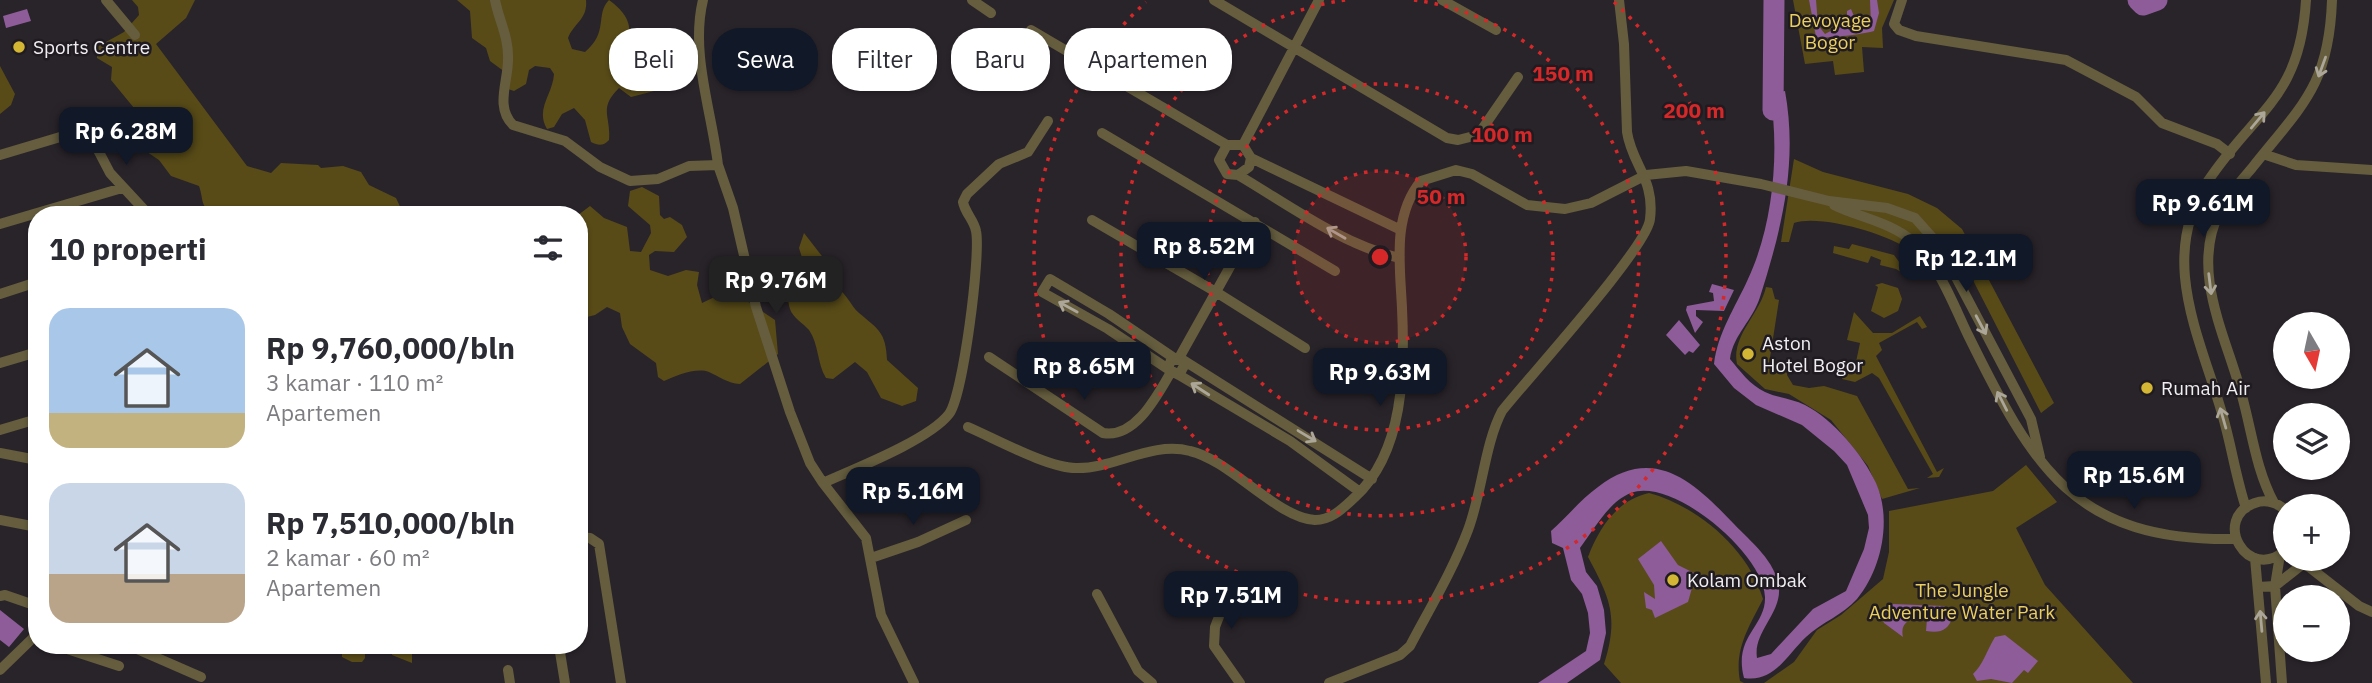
<!DOCTYPE html>
<html lang="id">
<head>
<meta charset="utf-8">
<style>
	:root { --surface:#fff; --page:#f2f2f3; --text:#2b2b33; --muted:#7c7c81; --accent:#111827 }
	body { margin:0; font-family:"IBM Plex Sans",sans-serif; background:var(--page); color:var(--text); height:100vh; display:flex; flex-direction:column; font-size:26px; white-space:nowrap }
	* { box-sizing:border-box; margin:0 }
	p { font-size:23px; color:var(--muted) }
	.icon { flex:none; width:38px; height:38px; fill:none; stroke:currentColor; stroke-width:2; stroke-linecap:round; stroke-linejoin:round }
	.map { position:relative; flex:1; overflow:hidden }
	.drawer { position:absolute; left:28px; top:206px; width:560px; height:448px; display:flex; flex-direction:column; background:var(--surface); border-radius:28px; box-shadow:0 2px 5px #0004 }
	.drawer>* { flex:none }
	.guide { position:absolute; left:609px; top:28px; width:665px; height:63px; display:flex; gap:14px }
	.needle { width:46px; rotate:171deg }
	.buttons { position:absolute; left:2273px; top:312px; display:grid; gap:14px }
	.buttons a { display:grid; place-items:center; width:77px; height:77px; border-radius:50%; background:var(--surface); box-shadow:0 2px 5px #0004; font-size:35px }
	.price { position:absolute; translate:-50% -60px; padding:0 16px; border-radius:14px; background:var(--accent); color:#fff; font-size:23px; line-height:46px; filter:drop-shadow(0 2px 4px #0008) }
	.price::after { content:''; position:absolute; left:50%; top:42px; width:21px; height:16px; margin-left:-10px; background:inherit; clip-path:polygon(0 0,100% 0,50% 100%) }
	.price.active { background:#222; color:#fff }
	ul { padding:0; list-style:none }
	li { display:flex; align-items:center; gap:21px; height:175px; padding:0 21px }
	li span { display:grid; place-items:center; flex:none; width:196px; height:140px; border-radius:21px; color:#555 }
	li>.icon { margin-inline-start:auto }
	span .icon { width:84px; height:84px; fill:#fffc; stroke-width:1 }
	li b { font-size:30px }
	h2 { display:flex; justify-content:space-between; align-items:center; height:84px; padding:0 21px; font-size:30px }
	.tag { padding:0 24px; border-radius:28px; background:var(--surface); box-shadow:0 2px 5px #0004; font-size:24px; line-height:63px }
	.tag.active { background:var(--accent); color:#fff }
	.map>svg:first-child { display:block }
	.green { fill:#584b18 }
	.water { fill:#8d5c99 }
	.lines { fill:none; stroke-linecap:round; stroke-linejoin:round }
	.river { stroke:#8d5c99; stroke-width:21 }
	.minor { stroke:#655d3e; stroke-width:10 }
	.oneway { stroke:#aba698 }
	.ring { fill:none; stroke:#d62828; stroke-width:3.5; stroke-dasharray:3.5 7 }
	.poi-dot { fill:#d4b635; stroke:#1f1b21; stroke-width:2.5 }
	.labels { text-anchor:middle; dominant-baseline:central; stroke-width:5; stroke-linejoin:round; paint-order:stroke }
	.park-label { font-size:19px; fill:#ebcf5d; stroke:#1f1b21 }
	.poi-label { font-size:19px; fill:#f1eef2; stroke:#1f1b21; text-anchor:start }
	.centre { fill:#d62828; stroke:#1f1b21; stroke-width:3.5 }
	.ring-label { font-size:21px; text-anchor:middle; font-weight:bold; fill:#d62828; stroke:#1f1b21; stroke-width:5; stroke-linejoin:round; paint-order:stroke }
</style>
</head>
<body>
<div class="map">
<svg width="2372" height="683" viewBox="0 0 2372 683">
	<rect width="100%" height="100%" fill="#29242a"/>
	<path class="green" d="M132,0H195L186,18L156,44L247,166L271,173L281,163L318,165L321,168L343,166L361,172L369,185L396,198L404,215H216C199,207 204,200 199,186L171,176L159,160L138,146L134,136V108L111,80L112,67L97,58V47L124,32L139,15L138,7Z
		M457,0H586C588,19 574,23 568,38L572,49L585,52C609,32 595,14 609,0C648,28 617,47 631,76L637,77L647,68L654,66L663,73L664,78L658,90L631,97L619,88C598,109 611,115 609,140C603,146 599,146 591,142L585,120L574,108L562,114L554,127L547,129C535,109 553,94 554,74L550,68L535,66L529,70L526,84L514,91L508,89L509,75L490,61L486,48L472,38L470,11Z
		M1793,0H1894L1882,28L1883,48L1862,47L1864,72L1835,75L1833,61L1805,64Z
		M0,66L15,94L11,105L0,114Z
		M1794,159L1823,172L1908,194L1937,208L1962,229L2054,403L2041,413L1959,253L1924,269C1920,263 1917,255 1911,251C1889,234 1820,214 1794,223L1789,242H1781Z
		M642,187L659,196L660,215L664,219L670,217L682,225L687,237L674,252L655,251L649,255L650,270L668,276L686,270L699,272L697,285L702,303L725,292L741,297L775,320L778,354L740,384C727,383 720,377 709,372C696,367 675,376 664,381L658,377L656,363L630,344L622,327L620,313L607,307L595,315L579,319L578,215L590,206L604,218L627,227L630,251L641,252L651,233L650,225L628,206L630,191Z
		M804,233L832,269L836,287C848,295 850,305 859,313C878,329 886,332 887,360L918,388L916,401L902,406L881,398L867,372L855,362L833,379L826,378C817,364 819,344 809,330C803,323 793,318 790,309C787,301 788,288 791,281H798L806,270L799,248Z
		M1852,244L1894,255L1911,278L1896,269L1880,265L1881,260L1871,256L1868,263L1833,253L1834,246L1849,249Z
		M1882,283L1898,288L1902,299L1898,311L1884,318L1871,311L1878,287L1875,285Z
		M1766,287L1772,288L1775,299L1779,300L1769,364L1788,371L1787,375L1793,385L1809,388L1824,386L1857,396L1908,489L1920,488L1882,499L1868,466L1831,420L1789,394L1765,389L1737,364C1731,336 1760,314 1766,287Z
		M1854,312L1873,333H1892L1920,316L1927,327L1922,329L1917,322L1879,343L1882,350L1876,356L1937,472L1944,468L1939,477L1927,478L1933,474L1879,378L1872,373L1855,382L1842,379L1846,360L1856,362L1860,343L1847,340Z
		M2026,465L2057,502L2016,528L2045,585L2133,683H1764L1794,662L1817,630L1841,615L1883,579L1889,552V511L1993,491Z
		M1649,493C1698,506 1749,550 1763,599C1749,627 1734,649 1740,681L1744,683H1621L1604,664C1619,617 1610,598 1588,557C1599,528 1617,500 1649,493Z
		M342,646H365V658L362,662H352L342,657Z
		M391,646H412V663L392,655Z"/>
	<path class="water" d="M1809,0H1816L1818,25L1825,34L1847,22V11L1851,9L1856,21L1871,24L1870,0H1877L1879,13L1874,31C1865,34 1824,39 1816,37Z
		M27,9L31,21L6,28L3,16Z
		M1785,91C1798,163 1782,228 1760,297C1753,320 1733,335 1730,359C1740,371 1750,385 1765,392C1778,398 1793,399 1805,405C1833,419 1863,455 1876,483C1892,519 1882,569 1857,599C1843,615 1822,622 1806,637C1787,655 1774,683 1744,678C1733,636 1766,627 1765,597C1764,554 1673,477 1631,493C1609,501 1593,531 1580,548L1586,572L1597,586L1604,610L1606,633L1600,660L1567,683H1538L1586,651L1590,633L1588,613L1582,594L1571,580L1563,548L1552,543L1551,531C1567,517 1581,499 1598,487C1654,444 1694,482 1734,524C1751,542 1776,561 1779,588C1781,614 1753,632 1757,658L1771,654L1813,609L1846,591L1864,549L1869,528L1868,515L1847,465L1834,451L1802,425L1756,405L1734,388L1714,364C1718,332 1735,308 1748,279C1773,226 1780,151 1770,94Z
		M1712,284L1734,290L1724,311L1696,310V316L1703,322L1695,333L1686,310L1687,306L1714,301L1713,293L1709,292Z
		M1679,320L1700,345L1693,353L1689,351L1685,355L1666,335Z
		M1661,541L1678,565L1696,574L1688,602L1655,618L1652,610L1646,608L1644,592L1655,599L1654,585L1638,559Z
		M1892,604L1944,606L1953,616C1948,631 1941,633 1926,631L1927,619L1919,615C1908,620 1900,624 1903,637L1884,623L1880,613Z
		M0,610L24,629L9,647L0,640Z
		M2005,635L2038,661L2028,673L2024,670L2012,683L1991,679L1977,681L1973,674C1983,665 1987,650 1995,637Z"/>
	<g class="lines">
		<path class="river" d="M2138,0L2143,5L2157,0
			M1773,110L1774,0"/>
		<path class="minor" d="M106,0L135,35
			M495,0C499,21 509,37 508,60C508,82 495,107 513,125L565,141L600,167L630,181L658,179L689,166L718,165L733,208L756,307L790,412L810,463L823,483C854,469 929,440 949,414C963,396 981,255 976,231C974,220 965,213 963,202L967,194L999,164L1028,152L1048,121
			M703,0C690,53 712,112 718,165
			M972,0L991,13
			M1214,0L1447,138L1458,140L1478,135L1518,77
			M1442,0L1496,30
			M1902,0L1894,24L1899,30L1916,36L2066,60L2136,97L2162,123L2217,144L2230,154
			M1031,30L1227,145
			M1102,133L1335,271
			M1243,145L1319,0
			M2263,154L2296,165L2372,170
			M0,155L87,129L110,173L149,215
			M1251,158L1249,167L1238,175L1227,174L1219,160L1227,145H1243L1251,158L1401,230
			M1238,175C1289,205 1341,244 1399,258
			M1834,205C1858,217 1890,222 1911,240C1938,262 1953,304 1968,335C2033,467 2074,542 2236,539
			M1092,220L1216,292L1305,348
			M0,224L122,188
			M0,294L37,282
			M989,357L1103,433C1135,439 1157,396 1171,372
			M1179,358L1255,222
			M0,363L37,352
			M1185,364L1179,375L1168,369L1171,360H1183L1372,479
			M1168,369L1108,329L1042,292L1050,279L1109,314L1174,358
			M1179,375L1290,441L1360,492
			M968,427C996,439 1048,468 1076,468C1114,469 1151,441 1190,451C1230,460 1277,518 1315,520C1332,520 1343,508 1355,497C1404,452 1405,371 1402,308C1400,265 1392,216 1421,181L1456,170L1472,174L1527,205L1565,209L1591,203L1646,175L1686,171L1761,184L1829,201L1887,208L1915,218L1939,245L2031,419L2040,457
			M0,430L37,419
			M0,453L37,460
			M823,483L866,538L881,615L914,683
			M2274,503C2256,470 2252,432 2242,396C2227,338 2189,271 2220,211C2228,195 2241,181 2252,168C2302,105 2329,86 2332,0
			M2246,508C2235,475 2231,442 2221,410C2199,335 2158,257 2208,181C2256,109 2300,99 2306,0
			M2286,510C2277,503 2266,499 2255,503C2211,518 2247,584 2286,550
			M0,520L37,527
			M579,537L590,538L599,544L621,683
			M2280,555L2275,586L2282,683
			M871,558L918,542L966,520
			M2255,558L2266,683
			M1234,578L1215,627L1214,646L1240,683
			M2258,587L2275,586L2304,563L2359,606L2372,612
			M1097,594L1138,671L1152,683
			M0,596L5,595L37,606
			M58,646L119,666
			M130,646L201,677
			M197,646H212
			M559,646L565,683
			M0,670L37,634
			M508,670L510,683
			M1329,683L1400,655L1410,646C1430,608 1453,570 1468,530C1482,493 1485,443 1502,411C1527,379 1648,247 1650,219C1655,179 1632,165 1627,132L1624,44L1619,0"/>
	</g>
	<defs><path id="oneway-shaft" d="M-6 0H5M1.5-3L5.5 0L1.5 3" fill="none" stroke-width="1.6" stroke-linecap="round" stroke-linejoin="round" transform="scale(1.75)"/></defs>
	<g class="oneway">
		<use href="#oneway-shaft" transform="translate(2322 67) rotate(110)"/>
		<use href="#oneway-shaft" transform="translate(2258 120) rotate(-50)"/>
		<use href="#oneway-shaft" transform="translate(1336 233) rotate(-150)"/>
		<use href="#oneway-shaft" transform="translate(2210 284) rotate(83)"/>
		<use href="#oneway-shaft" transform="translate(1068 307) rotate(-151)"/>
		<use href="#oneway-shaft" transform="translate(1981 325) rotate(62)"/>
		<use href="#oneway-shaft" transform="translate(1200 389) rotate(-147)"/>
		<use href="#oneway-shaft" transform="translate(2002 401) rotate(-117)"/>
		<use href="#oneway-shaft" transform="translate(2223 418) rotate(-106)"/>
		<use href="#oneway-shaft" transform="translate(1307 436) rotate(31)"/>
		<use href="#oneway-shaft" transform="translate(2261 621) rotate(-95)"/>
	</g>
	<circle cx="1380" cy="257" r="86" fill="#d62828" fill-opacity=".12"/>
	<g class="ring">
		<circle cx="1380" cy="257" r="86"/>
		<circle cx="1380" cy="257" r="173"/>
		<path d="M1414 0A259 259 0 1 1 1346 0"/>
		<path d="M1614 2A346 346 0 1 1 1146 2"/>
	</g>
	<g class="poi-dot">
		<circle cx="19" cy="47" r="7"/>
		<circle cx="1748" cy="354" r="7"/>
		<circle cx="2147" cy="388" r="7"/>
		<circle cx="1673" cy="580" r="7"/>
	</g>
	<g class="labels">
		<g class="park-label">
			<text x="1830" y="20">Devoyage<tspan x="1830" dy="22">Bogor</tspan></text>
			<text x="1962" y="590">The Jungle<tspan x="1962" dy="22">Adventure Water Park</tspan></text>
		</g>
		<g class="poi-label">
			<text x="33" y="47">Sports Centre</text>
			<text x="1762" y="343">Aston<tspan x="1762" dy="22">Hotel Bogor</tspan></text>
			<text x="2161" y="388">Rumah Air</text>
			<text x="1687" y="580">Kolam Ombak</text>
		</g>
	</g>
	<circle cx="1380" cy="257" r="10" class="centre"/>
	<g class="ring-label">
		<text x="1563" y="81">150 m</text>
		<text x="1694" y="118">200 m</text>
		<text x="1502" y="142">100 m</text>
		<text x="1441" y="204">50 m</text>
	</g>
</svg>
<div class="buttons">
<a><svg class="needle" viewBox="-14 -14 28 28"><path d="M0-13l5 13h-10z" fill="#e53935"/><path d="M0 13l5-13h-10z" fill="#7c7c81"/></svg></a>
<a><svg class="icon" aria-label="layers" viewBox="0 0 24 24"><path d="M12 4l9 5-9 5-9-5zM3 14l9 5 9-5"/></svg></a>
<a>+</a>
<a>−</a>
</div>
<b class="price" style="left:126px;top:167px">Rp 6.28M</b>
<b class="price" style="left:2203px;top:239px">Rp 9.61M</b>
<b class="price" style="left:1204px;top:282px">Rp 8.52M</b>
<b class="price" style="left:1966px;top:294px">Rp 12.1M</b>
<b class="price active" style="left:776px;top:316px">Rp 9.76M</b>
<b class="price" style="left:1084px;top:402px">Rp 8.65M</b>
<b class="price" style="left:1380px;top:408px">Rp 9.63M</b>
<b class="price" style="left:2134px;top:511px">Rp 15.6M</b>
<b class="price" style="left:913px;top:527px">Rp 5.16M</b>
<b class="price" style="left:1231px;top:631px">Rp 7.51M</b>
<div class="guide">
<a class="tag">Beli</a>
<a class="tag active">Sewa</a>
<a class="tag">Filter</a>
<a class="tag">Baru</a>
<a class="tag">Apartemen</a>
</div>
<section class="drawer">
<h2>10 properti<svg class="icon" aria-label="filters" viewBox="0 0 24 24"><path d="M4 7h16M4 17h16"/><circle cx="9" cy="7" r="2"/><circle cx="15" cy="17" r="2"/></svg></h2>
<ul>
<li><span style="background:linear-gradient(#a9c7e8 75%,#c2b280 0)"><svg class="icon" aria-label="home" viewBox="0 0 24 24"><path d="M3 11l9-7 9 7M6 9v11h12V9"/></svg></span><div><b>Rp 9,760,000/bln</b><p>3 kamar · 110 m²</p><p>Apartemen</p></div></li>
<li><span style="background:linear-gradient(#c9d6e8 65%,#b9a48a 0)"><svg class="icon" aria-label="home" viewBox="0 0 24 24"><path d="M3 11l9-7 9 7M6 9v11h12V9"/></svg></span><div><b>Rp 7,510,000/bln</b><p>2 kamar · 60 m²</p><p>Apartemen</p></div></li>
</ul>
</section>
</div>
</body>
</html>
